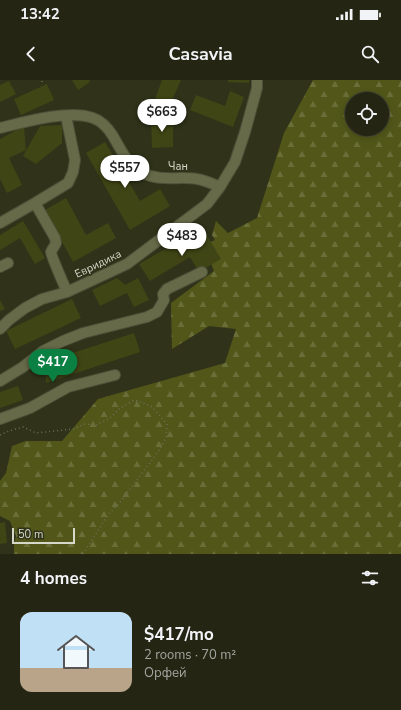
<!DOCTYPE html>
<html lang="en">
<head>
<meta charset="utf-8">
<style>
	:root { --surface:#242613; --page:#2c2e1c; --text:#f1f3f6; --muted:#a3a5a0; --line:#414333; --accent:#0b8043 }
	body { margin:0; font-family:"Nunito Sans",sans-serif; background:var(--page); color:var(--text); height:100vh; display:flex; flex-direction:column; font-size:15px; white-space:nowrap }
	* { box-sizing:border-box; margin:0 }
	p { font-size:13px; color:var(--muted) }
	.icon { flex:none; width:22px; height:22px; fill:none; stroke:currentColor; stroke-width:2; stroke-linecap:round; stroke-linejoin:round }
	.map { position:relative; height:474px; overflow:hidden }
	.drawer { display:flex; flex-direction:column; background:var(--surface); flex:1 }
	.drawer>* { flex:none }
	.fabs { position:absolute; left:345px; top:12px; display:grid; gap:8px }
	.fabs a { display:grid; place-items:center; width:44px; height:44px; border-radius:50%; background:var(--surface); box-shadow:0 2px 10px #0003,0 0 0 1px var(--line); font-size:20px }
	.scale { position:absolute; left:12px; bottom:10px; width:63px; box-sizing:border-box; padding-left:4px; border:2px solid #d6d8c9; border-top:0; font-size:11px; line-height:14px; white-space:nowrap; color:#d6d8c9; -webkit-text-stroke:3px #303319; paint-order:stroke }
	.price { position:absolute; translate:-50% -34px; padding:0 9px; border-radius:14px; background:#fff; color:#222; font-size:13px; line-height:26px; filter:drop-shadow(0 1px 2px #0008) }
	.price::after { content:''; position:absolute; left:50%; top:24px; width:12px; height:9px; margin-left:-6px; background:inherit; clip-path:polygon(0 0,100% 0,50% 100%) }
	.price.active { background:var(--accent); color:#fff }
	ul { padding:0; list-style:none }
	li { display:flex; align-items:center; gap:12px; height:100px; padding:0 20px }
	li+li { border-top:1px solid var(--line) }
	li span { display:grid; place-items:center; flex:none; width:112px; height:80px; border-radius:12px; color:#555 }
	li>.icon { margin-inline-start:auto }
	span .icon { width:48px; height:48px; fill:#fffc; stroke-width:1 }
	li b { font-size:17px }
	h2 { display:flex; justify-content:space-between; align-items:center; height:48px; padding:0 20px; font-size:17px }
	.status { display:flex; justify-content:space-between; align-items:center; height:28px; padding:0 20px; background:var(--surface); direction:ltr }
	.status svg { height:11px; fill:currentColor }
	header { display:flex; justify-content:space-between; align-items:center; height:52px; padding:0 20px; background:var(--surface); font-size:18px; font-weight:700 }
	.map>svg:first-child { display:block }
	.forest { fill:url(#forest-firs); fill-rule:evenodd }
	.building { fill:#404515 }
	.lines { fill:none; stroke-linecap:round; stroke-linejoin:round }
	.minor-casing { stroke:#4e5139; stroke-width:12 }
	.path { stroke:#6c6e58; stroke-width:1.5; stroke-dasharray:1 3; stroke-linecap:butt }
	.minor { stroke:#666a48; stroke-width:10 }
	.labels { text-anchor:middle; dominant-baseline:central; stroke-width:3.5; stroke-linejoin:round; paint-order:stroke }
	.street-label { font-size:11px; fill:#d6d8c9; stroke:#303319 }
</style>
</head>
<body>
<div class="status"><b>13:42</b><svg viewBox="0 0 49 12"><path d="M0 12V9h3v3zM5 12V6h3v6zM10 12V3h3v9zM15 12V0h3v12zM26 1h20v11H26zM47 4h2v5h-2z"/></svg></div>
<header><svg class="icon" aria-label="back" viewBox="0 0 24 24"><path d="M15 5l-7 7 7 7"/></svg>Casavia<svg class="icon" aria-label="search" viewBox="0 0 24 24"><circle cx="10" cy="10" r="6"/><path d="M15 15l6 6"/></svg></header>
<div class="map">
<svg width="401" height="474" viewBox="0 0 401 474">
	<defs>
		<pattern id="forest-firs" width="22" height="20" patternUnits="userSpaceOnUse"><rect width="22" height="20" fill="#525719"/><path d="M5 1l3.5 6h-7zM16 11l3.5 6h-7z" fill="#6a6e39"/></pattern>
	</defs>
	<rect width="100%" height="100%" fill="#303319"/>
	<path class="forest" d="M313,0H401V474H14V465L16,456L10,441L0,436V401L6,393L12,366L26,361H62L98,319L225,283L236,249L209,246L172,269L171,223L214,191L204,165L215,160L212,155L216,141L228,153L257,138L284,53ZM352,19H382V49H352Z"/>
	<path class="building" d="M72,0H89L90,2L78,10Z
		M162,0H181L170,25L155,19Z
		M228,0H249V3L228,2Z
		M9,1L16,14L0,22V5Z
		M47,4L54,20L21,35L14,19Z
		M230,11L244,17L233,47L190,30L196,15L225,26Z
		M173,39V67L152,68L151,40Z
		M62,45V63L36,84L23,76L40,46Z
		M24,46L26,70L9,78L22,105L7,113L0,99V59Z
		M105,62L140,121L160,109L170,126L130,150L86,73Z
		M66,118L86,155L108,143L116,158L73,182L45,130Z
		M23,141L45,178L35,184L20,158L0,170V155Z
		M206,154L221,179L199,192L190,177L150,201L139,184L186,157L192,162Z
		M117,198L125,205L138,198L149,220L134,227L127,213L100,226L92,210Z
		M72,219L81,238L15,269L6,251Z
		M0,220L5,229L0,231Z
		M134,253L140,272L46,303L45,282Z
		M18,306L23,320L0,328V312Z
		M5,442L7,463L0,464V443Z"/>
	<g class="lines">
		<g class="minor-casing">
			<path id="minor" d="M0,48C24,42 70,29 93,38C102,41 108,48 113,56C121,70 128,86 143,93C160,102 179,96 197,99C205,100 213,104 220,107
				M35,123L55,158L56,163C55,166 52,169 51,172C51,176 65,207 67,212
				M0,143L35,123L68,103L73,92L75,80L66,36
				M0,187L8,183
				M0,249L9,240L25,228L42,219L67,212L127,184L207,124L220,107L235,82L245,52L257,8V0
				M0,301L23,287L43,271L63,261L83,253L147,237L157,232L164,220L163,214L167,209L202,192
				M0,339L30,328L68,307L115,295"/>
		</g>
		<path class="path" d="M42,2V0
			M0,355L9,351L23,347L36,353L73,349L85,344L96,345L110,338L119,329L134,320L151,326L167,344L166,358L158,372L121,421L108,435L83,474"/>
		<use href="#minor" class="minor"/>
	</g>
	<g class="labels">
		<g class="street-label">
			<text x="178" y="86">Чан</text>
			<text transform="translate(98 184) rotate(-26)">Евридика</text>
		</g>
	</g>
</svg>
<div class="fabs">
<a><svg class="icon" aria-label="locate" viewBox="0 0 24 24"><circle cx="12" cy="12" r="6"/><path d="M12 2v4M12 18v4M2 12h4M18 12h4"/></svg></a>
</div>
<div class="scale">50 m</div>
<b class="price" style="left:162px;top:53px">$663</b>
<b class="price" style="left:125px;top:109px">$557</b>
<b class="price" style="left:182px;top:177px">$483</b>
<b class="price active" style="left:53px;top:303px">$417</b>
</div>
<section class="drawer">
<h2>4 homes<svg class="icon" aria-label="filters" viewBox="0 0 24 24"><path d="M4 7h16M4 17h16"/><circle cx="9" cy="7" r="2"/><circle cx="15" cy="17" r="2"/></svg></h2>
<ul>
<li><span style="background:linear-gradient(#bfe0f5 70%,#b9a48a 0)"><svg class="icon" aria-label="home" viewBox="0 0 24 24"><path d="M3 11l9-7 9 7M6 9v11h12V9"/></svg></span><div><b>$417/mo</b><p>2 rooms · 70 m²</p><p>Орфей</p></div></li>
</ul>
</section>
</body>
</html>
